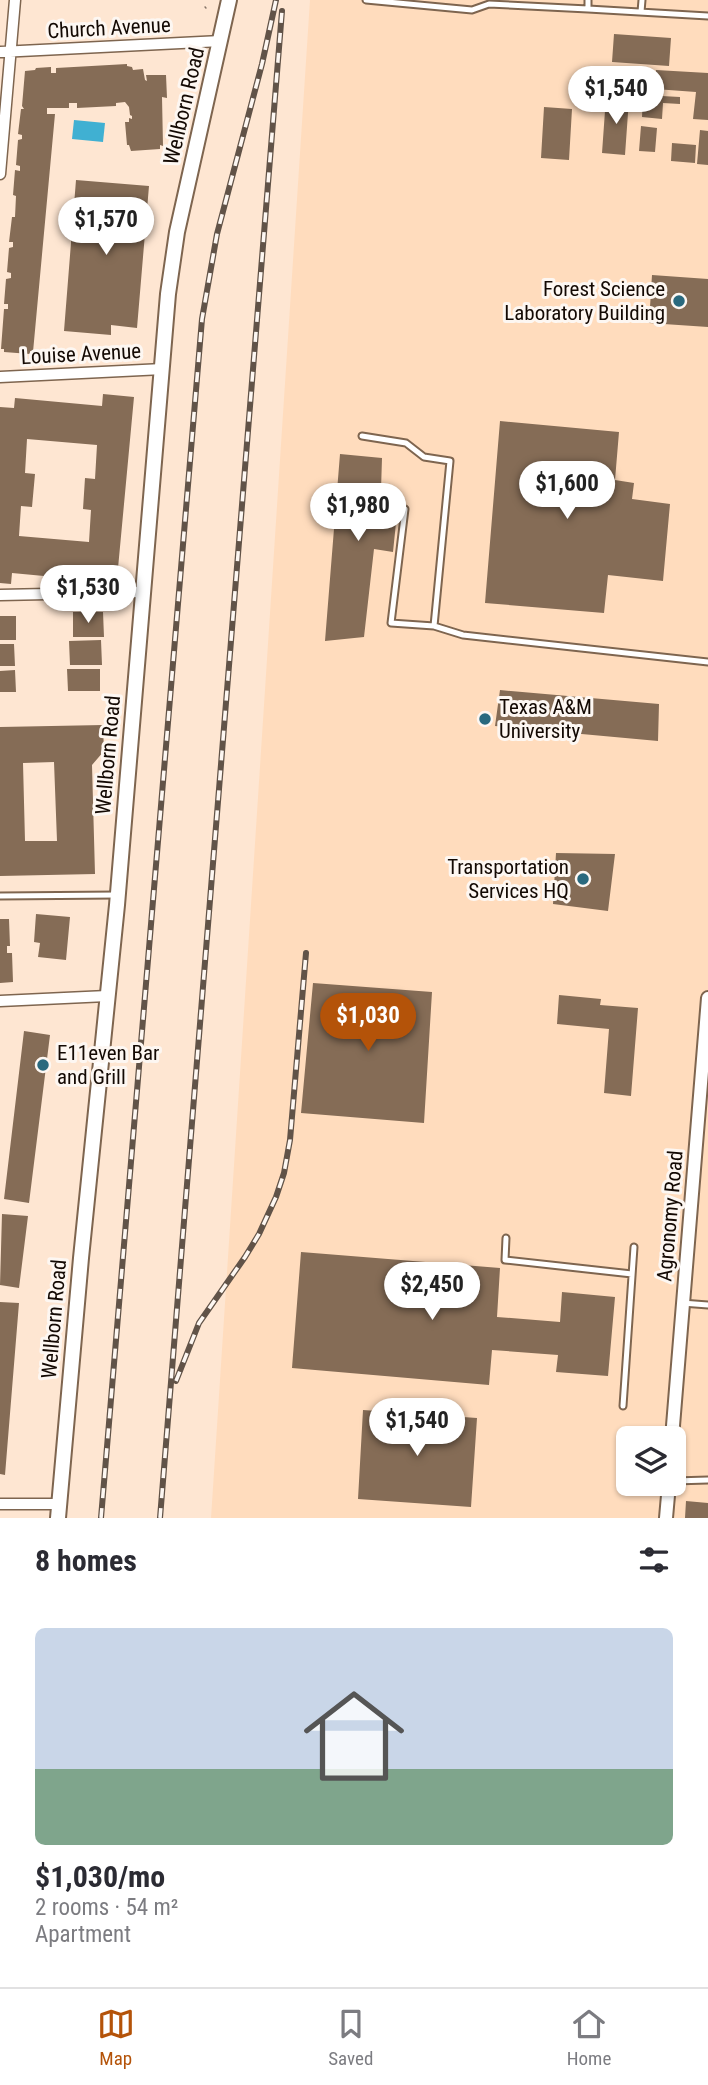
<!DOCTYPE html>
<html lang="en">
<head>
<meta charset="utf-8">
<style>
	:root { --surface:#fff; --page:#f2f2f3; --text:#2b2b33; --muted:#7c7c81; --line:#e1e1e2; --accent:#b45309 }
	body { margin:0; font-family:"Roboto Condensed",sans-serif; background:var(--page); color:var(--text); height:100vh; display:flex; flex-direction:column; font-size:26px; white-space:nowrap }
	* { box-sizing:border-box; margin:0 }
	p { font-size:23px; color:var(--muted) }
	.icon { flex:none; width:38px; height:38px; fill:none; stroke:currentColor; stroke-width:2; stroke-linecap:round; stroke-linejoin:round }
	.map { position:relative; height:1518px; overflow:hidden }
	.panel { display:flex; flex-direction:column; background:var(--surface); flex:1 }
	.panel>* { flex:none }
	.buttons { position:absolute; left:616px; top:1426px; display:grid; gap:14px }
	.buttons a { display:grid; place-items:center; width:70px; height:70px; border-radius:10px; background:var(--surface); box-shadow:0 2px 5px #0004; font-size:35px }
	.price { position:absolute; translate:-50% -60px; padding:0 16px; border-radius:24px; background:#fff; color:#222; font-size:23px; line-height:46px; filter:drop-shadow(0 2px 4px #0008) }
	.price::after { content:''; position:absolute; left:50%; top:42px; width:21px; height:16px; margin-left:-10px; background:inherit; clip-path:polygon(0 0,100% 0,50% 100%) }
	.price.on { background:var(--accent); color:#fff }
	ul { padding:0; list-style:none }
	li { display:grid; align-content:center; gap:14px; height:371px; padding:0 35px }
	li+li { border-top:2px solid var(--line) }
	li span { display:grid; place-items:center; height:217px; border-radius:10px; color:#555 }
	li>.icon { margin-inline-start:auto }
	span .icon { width:126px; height:126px; fill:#fffc; stroke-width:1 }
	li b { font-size:30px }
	h2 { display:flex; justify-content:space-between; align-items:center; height:84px; padding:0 35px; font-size:30px }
	.tabs { display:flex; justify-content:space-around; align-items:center; height:98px; border-top:2px solid var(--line); background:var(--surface); font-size:19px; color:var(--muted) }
	.tabs a { display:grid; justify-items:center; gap:4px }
	.tabs .on { color:var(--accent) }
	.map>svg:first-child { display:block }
	.built { fill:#ffdcbd; fill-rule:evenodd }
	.water { fill:#40b0d2 }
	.building { fill:#856c56; fill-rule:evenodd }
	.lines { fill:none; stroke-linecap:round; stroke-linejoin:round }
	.service-casing { stroke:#7e654f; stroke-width:9 }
	.minor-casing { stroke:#7e654f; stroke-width:13 }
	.tertiary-casing { stroke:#7e654f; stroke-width:16 }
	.secondary-casing { stroke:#7e654f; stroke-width:18 }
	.path { stroke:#847366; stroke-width:2.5; stroke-dasharray:2 5; stroke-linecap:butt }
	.service { stroke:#fff; stroke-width:5 }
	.minor { stroke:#fff; stroke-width:10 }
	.tertiary { stroke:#fff; stroke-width:12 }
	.secondary { stroke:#fff; stroke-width:14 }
	.rail-casing { stroke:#615348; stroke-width:6 }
	.rail { stroke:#fdf7f2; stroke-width:3.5; stroke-dasharray:10; stroke-linecap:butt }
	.poi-dot { fill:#29697e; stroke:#fdf7f2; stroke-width:2.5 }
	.labels { text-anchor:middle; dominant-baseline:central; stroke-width:6; stroke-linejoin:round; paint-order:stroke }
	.street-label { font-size:21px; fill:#130903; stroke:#fdf7f2 }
	.poi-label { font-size:21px; fill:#130903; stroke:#fdf7f2; text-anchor:end }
</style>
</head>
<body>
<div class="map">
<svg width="708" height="1518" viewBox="0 0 708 1518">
	<rect width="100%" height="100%" fill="#fee6d2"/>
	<path class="built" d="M310,0H708V1518H211ZM628,1438H674V1484H628Z"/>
	<path class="water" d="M74,120L105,123L103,142L72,139Z"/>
	<path class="building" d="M614,34L671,38L669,66L612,62Z
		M127,64V66L132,67L133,70L143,69L145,80L147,81L146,75H166L167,98L162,97L163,146L160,145V149L131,151L129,145H127L125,122H129V118L132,119V116L130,115L129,107L125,102L116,103V106L77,108V103H69V108H47V114H55L33,352L30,351V354L4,352V349H1L4,309H8V304H4L6,279L11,278V273L7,272L9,248L13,247V242H9L12,217H15L16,196L13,195L15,170L20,171V166L16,165L18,140L22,139V135L18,134L21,109H24L22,106L25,71L35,70L36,68L51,67V73H56V68Z
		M656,70L708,73V120L693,119L696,92L655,89Z
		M643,95L680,97V104L663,103L662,119L642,117Z
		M606,97L629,99L625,155L602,153Z
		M544,107L572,109L569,160L541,158Z
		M641,126L657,128L655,152L639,151Z
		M700,130L708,131V165L697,164Z
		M672,143L696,145L695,163L671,161Z
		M76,180L149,186L137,328L111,325V335L64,331Z
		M652,275L708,279V327L649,323Z
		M103,394L134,397L117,579L108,578V582L12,573L11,584L0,583V407L14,408L15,398L102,406ZM27,439L97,445L95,479L85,478L83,509L91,510L89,542L19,536L21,506L32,507L35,474L25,473Z
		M500,421L619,432L615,480L634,483L632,499L670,504L663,581L608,575L604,613L485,603Z
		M340,454L382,458L381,490L399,494L393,552L374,549L364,637L325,641Z
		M73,612H103L104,637H73Z
		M0,616H16V640H0Z
		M101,640L102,665H70L69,641Z
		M0,644H14L15,666H0Z
		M67,669H100V691H68Z
		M15,670L16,692H0V671Z
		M500,690L659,704L658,741L495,726Z
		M103,725L104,751L92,765L95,874L0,876V727ZM54,762L57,841H25L23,763Z
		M556,853L615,854L608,911L553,904Z
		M36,914L70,917L66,960L38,957L40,943L34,942Z
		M0,919H9L10,946H7V953H12L13,982L0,983Z
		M313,983L432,992L424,1123L301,1113Z
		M559,995L601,999L600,1005L638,1008L631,1096L604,1093L609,1029L557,1024Z
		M24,1031L50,1035L29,1203L4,1199Z
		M2,1214L28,1216L19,1288L0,1285Z
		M301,1252L500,1268L497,1317L560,1322L562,1292L615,1297L608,1376L556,1372L558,1355L492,1350L489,1385L292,1368Z
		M0,1302L19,1303L5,1475L0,1474Z
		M363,1410L477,1418L471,1507L358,1499Z
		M686,1501L708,1503V1518H685Z"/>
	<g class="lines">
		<g class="service-casing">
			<path id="service" d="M366,0L472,10L489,4L588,9V0
				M588,9L708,16
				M641,12L642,0
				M362,436L406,443L424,457L450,461L434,626L463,635L708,662
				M405,509L391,623L434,626
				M0,896L117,895
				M506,1238L505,1260L632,1274
				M682,1303L708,1305
				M623,1406L634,1247
				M674,1481L708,1480"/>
		</g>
		<g class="minor-casing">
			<path id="minor" d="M0,52L221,41
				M0,174L15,0
				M0,377L163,369
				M0,595L143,592
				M0,1001L107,996
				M0,1504H59"/>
		</g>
		<g class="tertiary-casing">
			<path id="tertiary" d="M672,1438L708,998
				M666,1518L669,1484"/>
		</g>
		<g class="secondary-casing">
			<path id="secondary" d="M58,1518L81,1258L117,905L168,294L177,232L229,0"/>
		</g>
		<path class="path" d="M205,8L206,7"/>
		<use href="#service" class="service"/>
		<use href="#minor" class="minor"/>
		<use href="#tertiary" class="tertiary"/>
		<use href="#secondary" class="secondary"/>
		<g class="rail-casing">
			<path id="rail" d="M176,1381L199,1323L245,1257L259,1234L276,1197L284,1173L290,1140L306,953
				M101,1518L202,319L217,234L262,64L276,0
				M160,1518L282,11"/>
		</g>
		<use href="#rail" class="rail"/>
	</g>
	<g class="poi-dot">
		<circle cx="679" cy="301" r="7"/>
		<circle cx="485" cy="719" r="7"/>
		<circle cx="583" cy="879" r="7"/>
		<circle cx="43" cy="1065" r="7"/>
	</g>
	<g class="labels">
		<g class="street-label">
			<text transform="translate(109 28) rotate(-3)">Church Avenue</text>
			<text transform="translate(184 106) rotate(-77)">Wellborn Road</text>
			<text transform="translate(81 354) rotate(-3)">Louise Avenue</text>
			<text transform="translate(108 755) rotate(-85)">Wellborn Road</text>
			<text transform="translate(670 1216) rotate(-85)">Agronomy Road</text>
			<text transform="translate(54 1319) rotate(-85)">Wellborn Road</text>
		</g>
		<g class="poi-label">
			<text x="665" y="289">Forest Science<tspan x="665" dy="24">Laboratory Building</tspan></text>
			<text x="499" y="707" text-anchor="start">Texas A&amp;M<tspan x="499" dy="24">University</tspan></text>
			<text x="569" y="867">Transportation<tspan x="569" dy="24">Services HQ</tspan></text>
			<text x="57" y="1053" text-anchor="start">E11even Bar<tspan x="57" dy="24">and Grill</tspan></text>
		</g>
	</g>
</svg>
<div class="buttons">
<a><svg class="icon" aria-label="layers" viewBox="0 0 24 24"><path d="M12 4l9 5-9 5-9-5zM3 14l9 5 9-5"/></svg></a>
</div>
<b class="price" style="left:616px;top:126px">$1,540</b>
<b class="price" style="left:106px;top:257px">$1,570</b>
<b class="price" style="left:567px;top:521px">$1,600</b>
<b class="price" style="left:358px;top:543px">$1,980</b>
<b class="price" style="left:88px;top:625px">$1,530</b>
<b class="price on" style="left:368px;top:1053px">$1,030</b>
<b class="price" style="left:432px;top:1322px">$2,450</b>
<b class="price" style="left:417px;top:1458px">$1,540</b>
</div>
<section class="panel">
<h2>8 homes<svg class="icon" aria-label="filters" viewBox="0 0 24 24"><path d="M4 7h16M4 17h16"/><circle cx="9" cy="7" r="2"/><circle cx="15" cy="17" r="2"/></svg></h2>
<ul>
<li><span style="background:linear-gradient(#c9d6e8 65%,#7fa58c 0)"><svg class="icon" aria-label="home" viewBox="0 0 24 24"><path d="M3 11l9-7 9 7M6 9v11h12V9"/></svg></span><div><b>$1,030/mo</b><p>2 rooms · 54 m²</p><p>Apartment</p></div></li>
</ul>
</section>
<nav class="tabs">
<a class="on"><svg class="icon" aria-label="map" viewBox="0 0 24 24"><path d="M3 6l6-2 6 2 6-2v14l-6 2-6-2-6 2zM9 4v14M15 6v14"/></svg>Map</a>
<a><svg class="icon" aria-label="saved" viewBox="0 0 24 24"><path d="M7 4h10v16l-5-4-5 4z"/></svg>Saved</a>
<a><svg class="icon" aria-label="home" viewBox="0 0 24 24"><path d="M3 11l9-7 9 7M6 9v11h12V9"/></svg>Home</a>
</nav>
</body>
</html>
